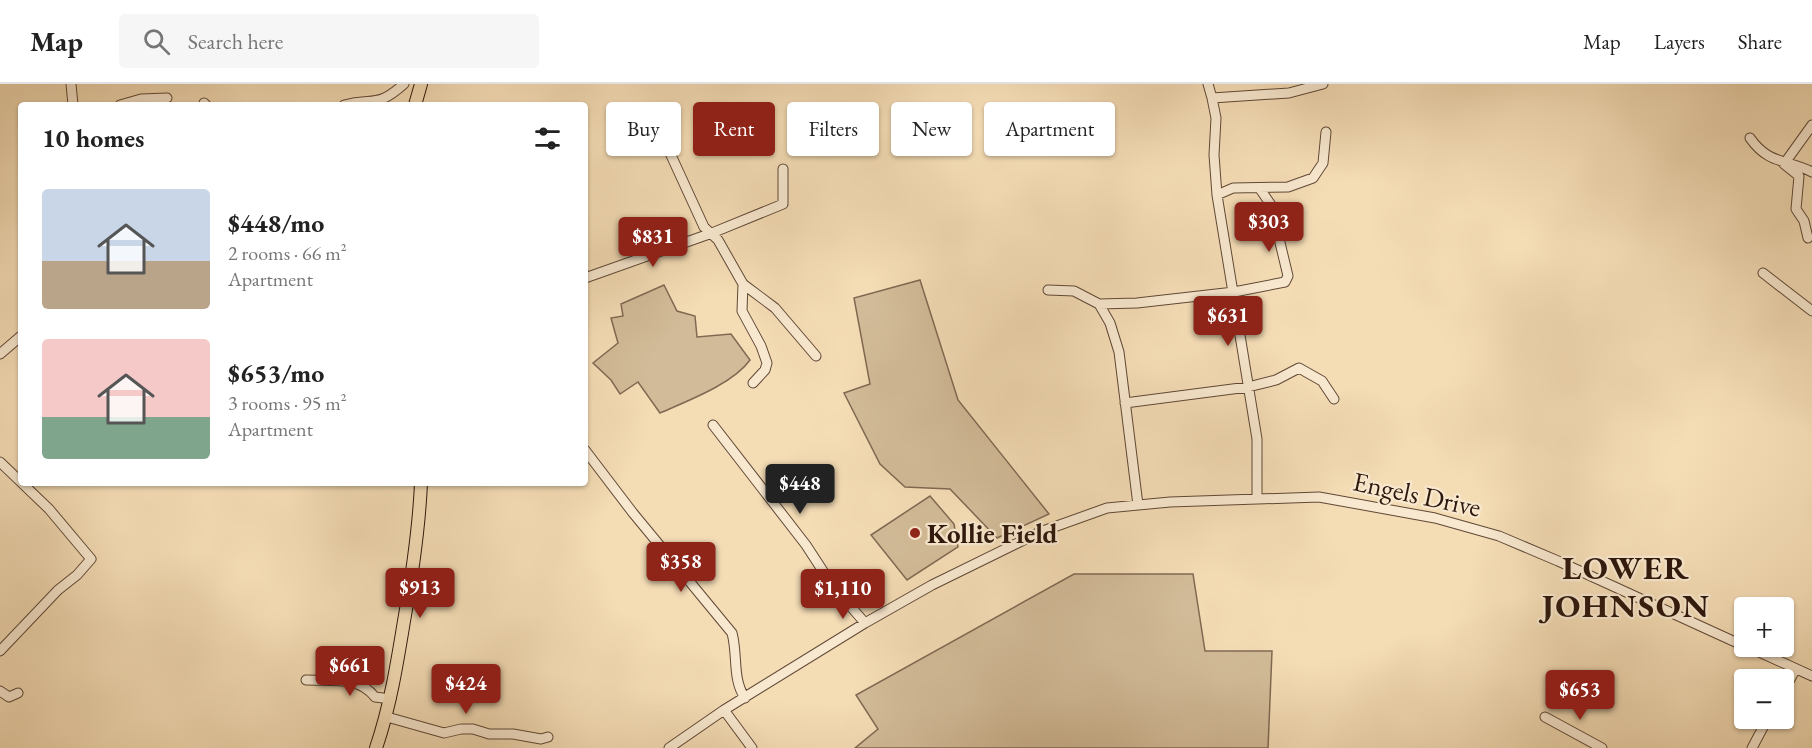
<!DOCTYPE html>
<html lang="en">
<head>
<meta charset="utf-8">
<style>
	:root { --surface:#fff; --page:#f6f6f6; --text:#222; --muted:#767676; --line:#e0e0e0; --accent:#8f2418 }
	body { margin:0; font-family:"EB Garamond",serif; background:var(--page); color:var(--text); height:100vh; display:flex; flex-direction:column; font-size:22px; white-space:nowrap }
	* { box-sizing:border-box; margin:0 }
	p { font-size:20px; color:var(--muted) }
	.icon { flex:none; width:33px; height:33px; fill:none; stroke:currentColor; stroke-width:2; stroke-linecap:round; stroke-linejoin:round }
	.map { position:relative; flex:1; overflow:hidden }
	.sheet { position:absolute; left:18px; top:18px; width:570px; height:384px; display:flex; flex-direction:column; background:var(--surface); border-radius:6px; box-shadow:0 2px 4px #0004 }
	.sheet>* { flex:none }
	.banner { position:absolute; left:606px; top:18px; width:570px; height:54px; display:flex; gap:12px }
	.tools { position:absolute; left:1734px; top:513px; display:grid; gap:12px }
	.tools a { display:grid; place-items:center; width:60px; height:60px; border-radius:6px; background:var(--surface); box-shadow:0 2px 4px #0004; font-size:30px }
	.price { position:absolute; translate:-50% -51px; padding:0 14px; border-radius:6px; background:var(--accent); color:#fff; font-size:20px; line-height:39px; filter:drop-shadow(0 2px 3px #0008) }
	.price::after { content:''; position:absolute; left:50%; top:36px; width:18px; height:14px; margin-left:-9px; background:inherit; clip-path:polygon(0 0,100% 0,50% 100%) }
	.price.current { background:#222; color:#fff }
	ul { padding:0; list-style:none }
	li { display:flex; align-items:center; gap:18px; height:150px; padding:0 24px }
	li span { display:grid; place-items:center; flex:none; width:168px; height:120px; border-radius:6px; color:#555 }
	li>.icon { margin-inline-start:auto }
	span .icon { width:72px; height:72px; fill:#fffc; stroke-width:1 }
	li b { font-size:26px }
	h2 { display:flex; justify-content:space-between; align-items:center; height:72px; padding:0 24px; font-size:26px }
	.chip { padding:0 21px; border-radius:6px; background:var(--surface); box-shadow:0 2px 4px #0004; font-size:21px; line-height:54px }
	.chip.current { background:var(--accent); color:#fff }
	header { display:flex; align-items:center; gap:36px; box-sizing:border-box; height:84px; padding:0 30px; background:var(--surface); border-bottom:2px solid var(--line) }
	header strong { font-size:28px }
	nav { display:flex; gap:33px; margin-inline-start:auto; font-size:21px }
	.search { width:420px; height:54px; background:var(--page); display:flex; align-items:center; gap:15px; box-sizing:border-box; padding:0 21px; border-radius:6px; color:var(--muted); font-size:22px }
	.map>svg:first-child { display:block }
	.green { fill:#d2bb98; stroke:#806952; stroke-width:1.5 }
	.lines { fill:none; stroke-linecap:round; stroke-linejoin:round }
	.minor-casing { stroke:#604836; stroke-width:11 }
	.major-casing { stroke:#2e170c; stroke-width:14 }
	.minor { stroke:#f8e8cf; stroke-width:9 }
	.major { stroke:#f4dcb5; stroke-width:12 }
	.poi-dot { fill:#8f2418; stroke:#f8e8cf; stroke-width:2 }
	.labels { text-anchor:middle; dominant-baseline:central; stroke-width:4.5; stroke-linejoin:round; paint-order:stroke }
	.street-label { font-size:27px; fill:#2e170c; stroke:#f8e8cf }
	.poi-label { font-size:27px; font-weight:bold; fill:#2e170c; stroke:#f8e8cf; text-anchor:start }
	.district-label { font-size:33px; font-weight:bold; letter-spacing:1.5px; fill:#2e170c; stroke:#f8e8cf }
</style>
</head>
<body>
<header>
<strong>Map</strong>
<div class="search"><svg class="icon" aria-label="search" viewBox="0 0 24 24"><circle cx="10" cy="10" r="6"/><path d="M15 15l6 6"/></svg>Search here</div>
<nav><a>Map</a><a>Layers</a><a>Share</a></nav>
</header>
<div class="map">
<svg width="1812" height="664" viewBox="0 0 1812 664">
	<rect width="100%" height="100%" fill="#f4dcb5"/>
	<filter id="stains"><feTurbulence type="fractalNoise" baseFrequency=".00333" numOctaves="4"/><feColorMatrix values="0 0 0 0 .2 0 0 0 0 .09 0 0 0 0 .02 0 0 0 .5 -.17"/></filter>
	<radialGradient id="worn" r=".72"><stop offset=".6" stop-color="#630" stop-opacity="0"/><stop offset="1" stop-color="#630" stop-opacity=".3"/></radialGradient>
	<path class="green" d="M920,196L958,316L1049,430L997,454L950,405L905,403L880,380L844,309L870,300L854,214Z
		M664,201L677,227L695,232L697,253L731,250L750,276C733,300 687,317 660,329L638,298L620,310L611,296L593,279L618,259L611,234L623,232L621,220Z
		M930,412L954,440L958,463L907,496L871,451Z
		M1074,490H1193L1205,567H1272L1268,664H855L878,645L856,611Z"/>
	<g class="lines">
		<g class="minor-casing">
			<path id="minor" d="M71,0L73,21
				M1208,0L1212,14
				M1323,0L1289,9L1212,14L1216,34L1214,71L1217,111L1233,104L1288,103L1313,94L1323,79L1326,48
				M204,19L206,21
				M120,21L141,15L167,14
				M344,21C374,13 376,25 404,0
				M659,37L670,69L704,143L718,156L743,200L775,224L816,272
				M1750,54C1769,81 1787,75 1812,88
				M1217,111L1257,355V415
				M1808,154L1804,137L1796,125L1799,92L1784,80L1812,41
				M1763,189L1812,227
				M585,194L712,149L783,120V85
				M743,200L742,227L761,262L767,279L765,286L753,299
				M1048,206L1074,207L1099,220L1137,219L1234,208L1285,198L1288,192L1271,121L1260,105
				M1099,220L1110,239L1119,268L1138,421
				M0,270L21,252
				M1125,319L1248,303L1276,296L1299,284L1322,297L1334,315
				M713,341L806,461L832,501L865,539
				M585,366L633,429L732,549C738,571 732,595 745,614
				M0,378L49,425L91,475L77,491L58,506L0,567
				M1746,562L1812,592
				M306,596C331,597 359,592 375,613L391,615
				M0,607L9,613L18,609
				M1784,607L1795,586
				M724,626L752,664
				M387,633L444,649L461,645H473L489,650H513L541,655L548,653
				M1545,633L1602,664
				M669,664L724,626L865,539L932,501L1040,448L1107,424L1170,418L1319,413L1435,434L1499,452L1558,477L1744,562
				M1752,664L1768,634"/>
		</g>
		<g class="major-casing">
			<path id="major" d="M415,21L421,0
				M376,664C390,623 397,580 404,537C412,492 419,445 421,399"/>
		</g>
		<use href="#minor" class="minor"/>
		<use href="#major" class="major"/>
	</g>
	<circle class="poi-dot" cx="915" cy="449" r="6"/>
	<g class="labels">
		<g class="street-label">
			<text transform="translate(1417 410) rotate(12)">Engels Drive</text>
		</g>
		<g class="poi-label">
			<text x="927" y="449">Kollie Field</text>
		</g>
		<g class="district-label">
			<text x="1626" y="483">LOWER<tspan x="1626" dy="38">JOHNSON</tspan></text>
		</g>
	</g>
	<rect width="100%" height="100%" filter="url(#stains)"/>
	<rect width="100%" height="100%" fill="url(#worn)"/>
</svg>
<div class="tools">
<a>+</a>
<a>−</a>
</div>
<b class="price" style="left:1269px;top:169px">$303</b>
<b class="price" style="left:653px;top:184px">$831</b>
<b class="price" style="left:1228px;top:263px">$631</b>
<b class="price current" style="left:800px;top:431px">$448</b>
<b class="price" style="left:681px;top:509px">$358</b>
<b class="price" style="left:420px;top:535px">$913</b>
<b class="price" style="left:843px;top:536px">$1,110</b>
<b class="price" style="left:350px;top:613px">$661</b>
<b class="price" style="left:466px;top:631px">$424</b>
<b class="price" style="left:1580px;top:637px">$653</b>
<div class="banner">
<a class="chip">Buy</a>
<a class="chip current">Rent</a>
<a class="chip">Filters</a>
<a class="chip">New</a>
<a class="chip">Apartment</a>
</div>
<section class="sheet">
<h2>10 homes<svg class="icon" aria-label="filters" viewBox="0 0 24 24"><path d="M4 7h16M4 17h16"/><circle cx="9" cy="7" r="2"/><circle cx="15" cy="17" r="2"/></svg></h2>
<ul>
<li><span style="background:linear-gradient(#c9d6e8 60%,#b9a48a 0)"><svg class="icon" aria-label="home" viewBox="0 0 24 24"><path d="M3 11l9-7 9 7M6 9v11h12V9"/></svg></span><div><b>$448/mo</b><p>2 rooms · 66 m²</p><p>Apartment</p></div></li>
<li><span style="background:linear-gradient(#f6c9c9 65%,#7fa58c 0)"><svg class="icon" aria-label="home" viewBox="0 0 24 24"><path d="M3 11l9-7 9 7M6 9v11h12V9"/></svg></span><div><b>$653/mo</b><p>3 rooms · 95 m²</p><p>Apartment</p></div></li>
</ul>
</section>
</div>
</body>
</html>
